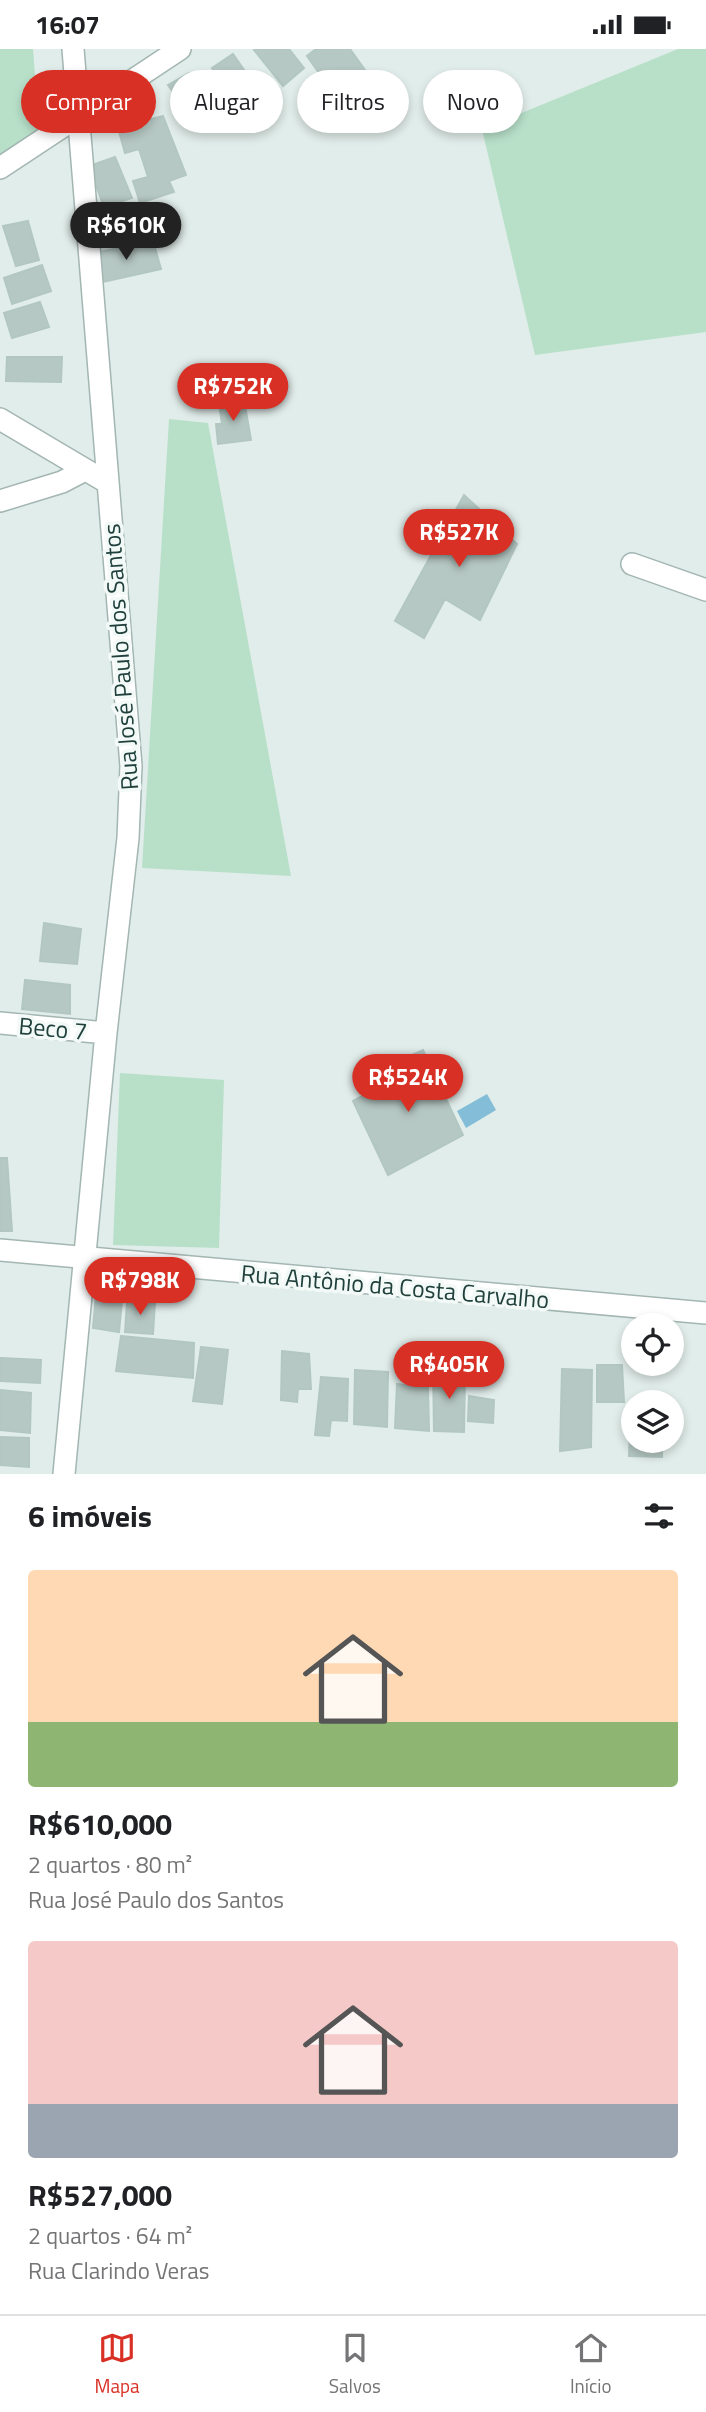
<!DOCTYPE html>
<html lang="pt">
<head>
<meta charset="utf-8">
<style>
	:root { --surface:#fff; --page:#f6f6f6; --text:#202124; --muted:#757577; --line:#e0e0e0; --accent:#d93025 }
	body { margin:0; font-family:"Titillium Web",sans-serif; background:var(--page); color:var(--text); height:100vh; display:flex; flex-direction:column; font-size:26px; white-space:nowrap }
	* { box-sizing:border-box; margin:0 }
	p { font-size:23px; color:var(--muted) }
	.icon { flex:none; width:38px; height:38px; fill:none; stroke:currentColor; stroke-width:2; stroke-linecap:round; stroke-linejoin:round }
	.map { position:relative; height:1425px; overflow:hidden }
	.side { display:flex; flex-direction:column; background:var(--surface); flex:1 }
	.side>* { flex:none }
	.banner { position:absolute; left:21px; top:21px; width:665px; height:63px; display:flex; gap:14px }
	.controls { position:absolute; left:621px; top:1264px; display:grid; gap:14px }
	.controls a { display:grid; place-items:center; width:63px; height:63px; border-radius:50%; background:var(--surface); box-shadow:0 4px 10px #0003; font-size:35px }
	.price { position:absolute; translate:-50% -60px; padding:0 16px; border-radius:24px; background:var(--accent); color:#fff; font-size:23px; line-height:46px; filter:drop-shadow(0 2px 4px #0008) }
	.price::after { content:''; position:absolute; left:50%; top:42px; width:21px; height:16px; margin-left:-10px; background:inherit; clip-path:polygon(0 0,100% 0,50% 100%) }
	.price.selected { background:#222; color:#fff }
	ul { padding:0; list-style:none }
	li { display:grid; align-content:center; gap:14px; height:371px; padding:0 28px }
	li span { display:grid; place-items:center; height:217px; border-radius:7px; color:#555 }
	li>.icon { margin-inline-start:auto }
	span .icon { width:126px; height:126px; fill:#fffc; stroke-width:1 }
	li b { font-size:30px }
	h2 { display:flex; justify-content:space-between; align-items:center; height:84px; padding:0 28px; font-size:30px }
	.pill { padding:0 24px; border-radius:32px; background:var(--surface); box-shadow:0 4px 10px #0003; font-size:24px; line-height:63px }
	.pill.selected { background:var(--accent); color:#fff }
	.status { display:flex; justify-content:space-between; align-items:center; height:49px; padding:0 35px; background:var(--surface); direction:ltr }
	.status svg { height:19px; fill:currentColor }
	.tabs { display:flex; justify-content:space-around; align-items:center; height:98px; border-top:2px solid var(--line); background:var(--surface); font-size:19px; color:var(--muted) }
	.tabs a { display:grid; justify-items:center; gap:4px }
	.tabs .selected { color:var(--accent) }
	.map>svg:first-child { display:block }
	.green { fill:#b8e0c9 }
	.water { fill:#84bdd7 }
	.building { fill:#b6c8c3; stroke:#b3c7c2; stroke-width:2 }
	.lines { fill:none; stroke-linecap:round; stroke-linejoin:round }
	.minor-casing { stroke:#a3b6b2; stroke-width:24 }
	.tertiary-casing { stroke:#a3b6b2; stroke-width:24 }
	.minor { stroke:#fff; stroke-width:21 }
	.tertiary { stroke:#fff; stroke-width:21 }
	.labels { text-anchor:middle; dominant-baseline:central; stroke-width:7; stroke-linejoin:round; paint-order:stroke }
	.street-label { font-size:24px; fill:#20403c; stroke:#f2f9f7 }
</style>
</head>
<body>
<div class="status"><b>16:07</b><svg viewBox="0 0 49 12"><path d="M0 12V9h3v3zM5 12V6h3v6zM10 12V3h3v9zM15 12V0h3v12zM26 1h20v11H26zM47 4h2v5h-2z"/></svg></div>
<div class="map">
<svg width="706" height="1425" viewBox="0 0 706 1425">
	<rect width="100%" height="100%" fill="#e1edea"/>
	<path class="green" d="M0,0H33L40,93L0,117Z
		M678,0H706V283L535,306L482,80Z
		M169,370L208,374L291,827L142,819Z
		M120,1024L224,1031L219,1199L113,1196Z"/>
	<path class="water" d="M487,1045L496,1061L466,1079L457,1062Z"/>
	<path class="building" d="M255,0H289L304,19L283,37L254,1Z
		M316,0H350L375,35L343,58L307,7Z
		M233,5L258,41L235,54L212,19Z
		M189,24L196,33L210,24L231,58L205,76L198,67L188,73L172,50L176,47L168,36Z
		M163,67L186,126L169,132L174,143L140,154L133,132L148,128L139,100L125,104L118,79Z
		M115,108L132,149L104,158L89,117Z
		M28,172L39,211L16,217L3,177Z
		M153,192L161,220L98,234L94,204Z
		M42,216L51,242L12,255L4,229Z
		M40,253L49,278L12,289L4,264Z
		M7,308H62L61,333L6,332Z
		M244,351L251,391L218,395L216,375H222L219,354Z
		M464,446L517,495L480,571L445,550L424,589L395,572Z
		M44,874L81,880L77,915L40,912Z
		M25,931L70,936V965L22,960Z
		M423,1001L463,1086L388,1126L353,1052L389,1033L382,1019Z
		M0,1109H7L12,1182H0Z
		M96,1246L122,1252L119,1283L93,1279Z
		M140,1251L155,1253L153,1285L125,1283L127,1253L140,1255Z
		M121,1287L194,1294L193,1329L116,1322Z
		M201,1298L228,1301L222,1355L193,1352Z
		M282,1302L309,1305L311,1340H298L297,1353L281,1351Z
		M1,1309L41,1311L40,1334L0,1332Z
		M597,1316H622L624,1353H597Z
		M433,1319L465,1324L464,1383L434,1382Z
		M562,1320L592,1321L591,1398L560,1402Z
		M355,1321L388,1323L387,1378L354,1375Z
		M321,1328L348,1330L347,1372L331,1371L329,1387L315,1386Z
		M397,1335L428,1339L429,1382L395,1379Z
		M0,1341L31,1344L30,1384L0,1381Z
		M469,1347L494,1351L493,1374L468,1372Z
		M631,1353H634V1391H662V1408L629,1407Z
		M0,1388L29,1389V1418L0,1416Z"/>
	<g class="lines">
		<g class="minor-casing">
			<path id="minor" d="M0,119L180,0
				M0,370L108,434
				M0,452L62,433L85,421
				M632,515L706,541
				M0,974L106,984
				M64,1425L106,984L128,789L131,717L73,0"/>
		</g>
		<g class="tertiary-casing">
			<path id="tertiary" d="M0,1201L706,1264"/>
		</g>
		<use href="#minor" class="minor"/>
		<use href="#tertiary" class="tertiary"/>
	</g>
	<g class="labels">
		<g class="street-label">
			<text transform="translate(120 608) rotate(-94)">Rua José Paulo dos Santos</text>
			<text transform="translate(53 979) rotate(5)">Beco 7</text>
			<text transform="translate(395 1237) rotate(5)">Rua Antônio da Costa Carvalho</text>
		</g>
	</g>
</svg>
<div class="controls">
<a><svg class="icon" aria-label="locate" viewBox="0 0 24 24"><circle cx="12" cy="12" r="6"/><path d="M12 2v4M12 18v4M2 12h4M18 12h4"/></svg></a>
<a><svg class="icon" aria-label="layers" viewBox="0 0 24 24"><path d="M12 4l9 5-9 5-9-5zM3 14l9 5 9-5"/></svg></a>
</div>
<b class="price selected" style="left:126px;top:213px">R$610K</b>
<b class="price" style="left:233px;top:374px">R$752K</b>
<b class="price" style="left:459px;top:520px">R$527K</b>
<b class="price" style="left:408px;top:1065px">R$524K</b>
<b class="price" style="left:140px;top:1268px">R$798K</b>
<b class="price" style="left:449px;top:1352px">R$405K</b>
<div class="banner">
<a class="pill selected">Comprar</a>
<a class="pill">Alugar</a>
<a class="pill">Filtros</a>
<a class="pill">Novo</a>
</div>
</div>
<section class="side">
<h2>6 imóveis<svg class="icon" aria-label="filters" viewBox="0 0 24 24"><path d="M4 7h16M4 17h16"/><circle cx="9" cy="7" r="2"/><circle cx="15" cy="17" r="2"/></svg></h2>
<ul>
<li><span style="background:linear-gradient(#ffd9b3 70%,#8fb573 0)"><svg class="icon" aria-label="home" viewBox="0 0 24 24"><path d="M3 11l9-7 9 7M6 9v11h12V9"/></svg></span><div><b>R$610,000</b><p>2 quartos · 80 m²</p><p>Rua José Paulo dos Santos</p></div></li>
<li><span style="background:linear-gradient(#f6c9c9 75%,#9aa5b1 0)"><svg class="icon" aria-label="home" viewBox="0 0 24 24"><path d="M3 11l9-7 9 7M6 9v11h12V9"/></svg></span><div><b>R$527,000</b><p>2 quartos · 64 m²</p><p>Rua Clarindo Veras</p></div></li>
</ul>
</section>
<nav class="tabs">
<a class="selected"><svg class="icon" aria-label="map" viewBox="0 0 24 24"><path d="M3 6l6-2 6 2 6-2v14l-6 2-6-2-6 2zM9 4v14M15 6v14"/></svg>Mapa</a>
<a><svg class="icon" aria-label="saved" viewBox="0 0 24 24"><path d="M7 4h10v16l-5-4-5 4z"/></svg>Salvos</a>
<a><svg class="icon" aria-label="home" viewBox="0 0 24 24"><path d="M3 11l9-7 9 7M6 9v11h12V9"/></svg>Início</a>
</nav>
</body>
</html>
